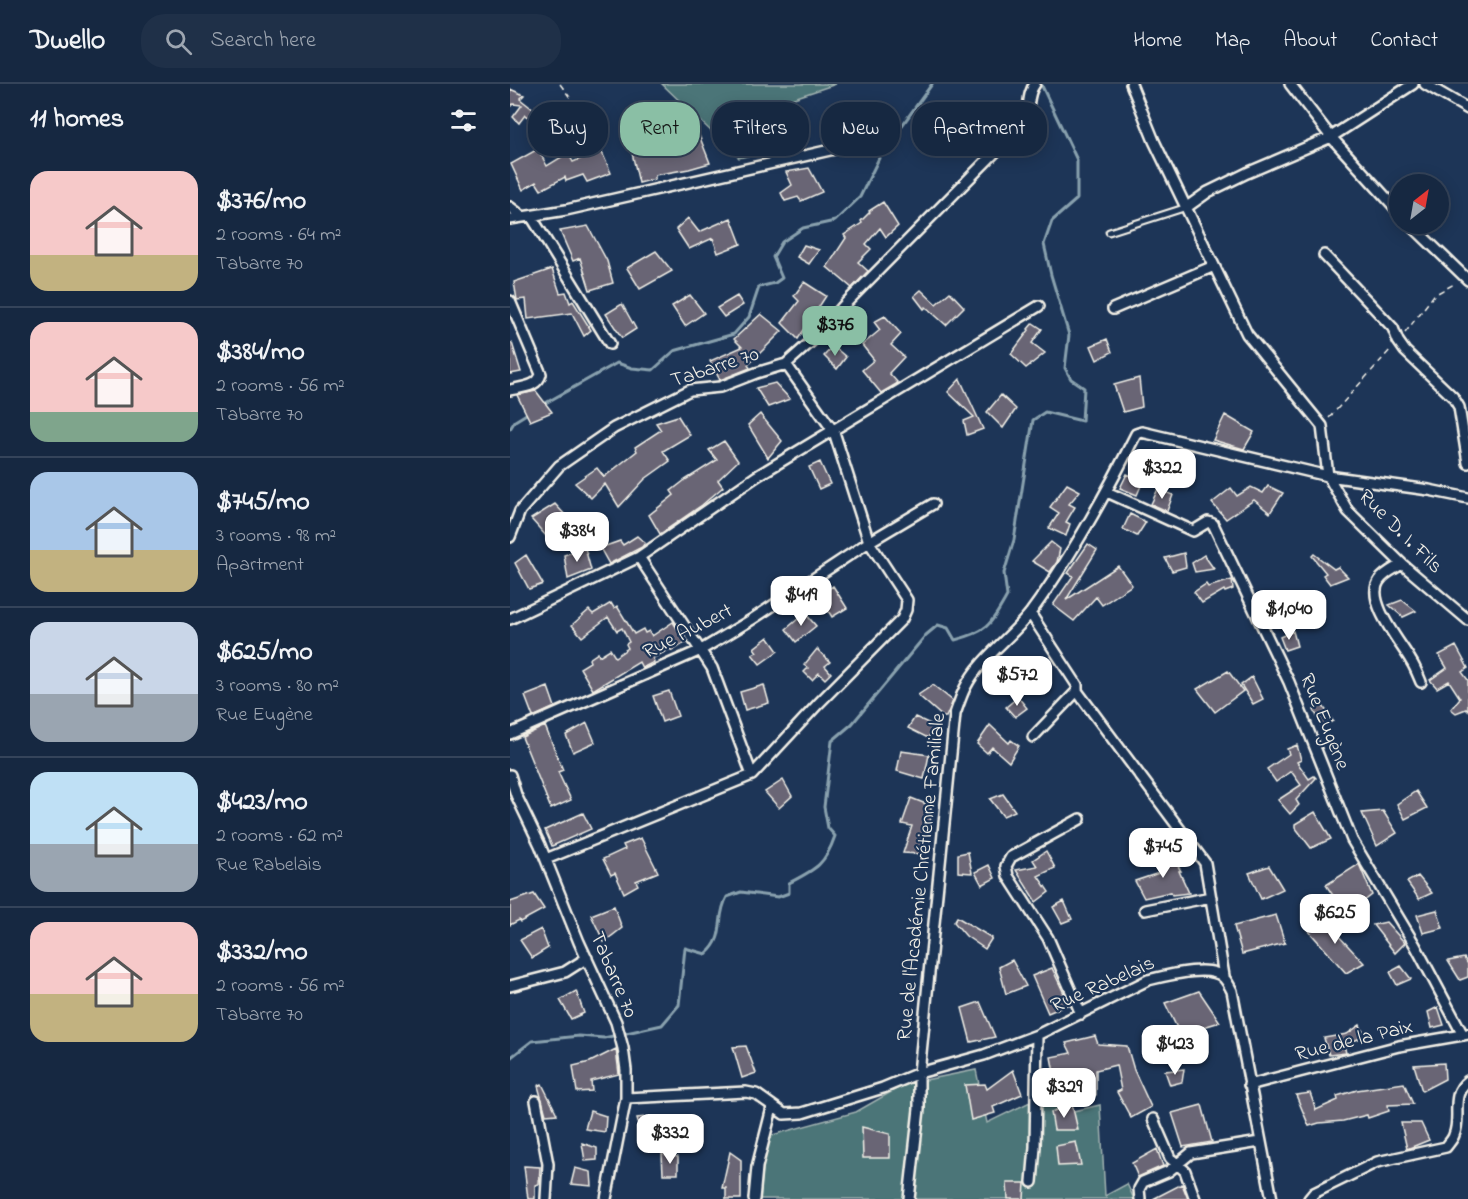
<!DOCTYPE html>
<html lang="en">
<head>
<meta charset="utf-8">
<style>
	:root { --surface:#162841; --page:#1f3048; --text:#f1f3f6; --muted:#9ea6b1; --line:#35445a; --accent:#8abfa5 }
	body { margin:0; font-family:"Indie Flower",sans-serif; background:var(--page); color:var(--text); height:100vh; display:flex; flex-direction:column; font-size:22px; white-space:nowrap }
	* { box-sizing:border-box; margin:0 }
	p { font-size:20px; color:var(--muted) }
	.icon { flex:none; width:33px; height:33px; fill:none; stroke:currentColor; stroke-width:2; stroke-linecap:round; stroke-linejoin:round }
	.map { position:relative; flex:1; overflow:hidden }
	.panel { display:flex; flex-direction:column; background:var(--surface); width:510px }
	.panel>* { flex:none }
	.top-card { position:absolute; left:18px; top:18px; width:570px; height:54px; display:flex; gap:12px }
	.needle { width:39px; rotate:31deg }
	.tools { position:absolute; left:879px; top:90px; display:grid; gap:12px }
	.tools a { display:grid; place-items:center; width:60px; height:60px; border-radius:50%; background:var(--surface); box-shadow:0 3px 15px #0003,0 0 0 2px var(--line); font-size:30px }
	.price { position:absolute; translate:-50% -51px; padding:0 14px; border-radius:12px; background:#fff; color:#222; font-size:20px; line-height:39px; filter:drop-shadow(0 2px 3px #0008) }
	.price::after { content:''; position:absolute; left:50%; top:36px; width:18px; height:14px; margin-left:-9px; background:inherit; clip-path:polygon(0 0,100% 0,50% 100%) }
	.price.selected { background:var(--accent); color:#111 }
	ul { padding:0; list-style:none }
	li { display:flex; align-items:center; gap:18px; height:150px; padding:0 30px }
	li+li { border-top:2px solid var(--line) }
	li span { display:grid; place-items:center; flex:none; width:168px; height:120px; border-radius:18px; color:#555 }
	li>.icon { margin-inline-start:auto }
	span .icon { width:72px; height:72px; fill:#fffc; stroke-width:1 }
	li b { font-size:26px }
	h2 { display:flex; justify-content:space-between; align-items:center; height:72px; padding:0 30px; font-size:26px }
	.pill { padding:0 21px; border-radius:24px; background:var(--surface); box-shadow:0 3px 15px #0003,0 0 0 2px var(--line); font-size:21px; line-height:54px }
	.pill.selected { background:var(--accent); color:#111 }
	header { display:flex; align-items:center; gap:36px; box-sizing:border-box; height:84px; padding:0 30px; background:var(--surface); border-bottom:2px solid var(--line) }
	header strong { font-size:28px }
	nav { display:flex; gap:33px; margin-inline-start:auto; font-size:21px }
	.search { width:420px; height:54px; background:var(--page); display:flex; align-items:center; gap:15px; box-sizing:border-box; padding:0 21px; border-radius:24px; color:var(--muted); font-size:22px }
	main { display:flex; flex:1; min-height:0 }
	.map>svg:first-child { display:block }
	.green { fill:#4c7478; stroke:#a0b2b0; stroke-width:1.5 }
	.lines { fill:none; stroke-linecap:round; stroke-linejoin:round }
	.stream { stroke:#89a1ae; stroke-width:3 }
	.building { fill:#696575; stroke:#f4f1e8; stroke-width:1.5 }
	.lane-casing { stroke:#f4f1e8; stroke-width:9 }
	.street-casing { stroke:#f4f1e8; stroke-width:14 }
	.path { stroke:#f4f1e8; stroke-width:1.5; stroke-dasharray:6 4.5; stroke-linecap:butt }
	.lane { stroke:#1d3557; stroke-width:4.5 }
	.street { stroke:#1d3557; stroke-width:9 }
	.labels { text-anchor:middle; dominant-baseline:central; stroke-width:4.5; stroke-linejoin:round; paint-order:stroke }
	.street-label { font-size:21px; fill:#f4f1e8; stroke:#1d3557 }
</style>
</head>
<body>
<header>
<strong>Dwello</strong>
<div class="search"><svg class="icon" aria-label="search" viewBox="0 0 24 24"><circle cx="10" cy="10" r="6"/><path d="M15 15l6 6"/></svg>Search here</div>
<nav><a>Home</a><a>Map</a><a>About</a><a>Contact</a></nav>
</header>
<main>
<section class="panel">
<h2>11 homes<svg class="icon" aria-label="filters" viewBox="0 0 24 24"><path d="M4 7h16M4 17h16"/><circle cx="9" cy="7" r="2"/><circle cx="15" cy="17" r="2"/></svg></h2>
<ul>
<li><span style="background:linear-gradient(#f6c9c9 70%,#c2b280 0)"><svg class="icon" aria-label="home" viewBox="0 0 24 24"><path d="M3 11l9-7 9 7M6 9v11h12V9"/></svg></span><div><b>$376/mo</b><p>2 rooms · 64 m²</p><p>Tabarre 70</p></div></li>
<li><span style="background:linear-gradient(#f6c9c9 75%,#7fa58c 0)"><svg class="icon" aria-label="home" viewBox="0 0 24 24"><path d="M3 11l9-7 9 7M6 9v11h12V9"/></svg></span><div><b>$384/mo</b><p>2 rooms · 56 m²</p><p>Tabarre 70</p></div></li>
<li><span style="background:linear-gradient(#a9c7e8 65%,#c2b280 0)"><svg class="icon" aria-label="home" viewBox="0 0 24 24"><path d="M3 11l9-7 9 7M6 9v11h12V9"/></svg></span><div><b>$745/mo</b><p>3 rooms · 98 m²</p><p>Apartment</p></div></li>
<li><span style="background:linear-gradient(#c9d6e8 60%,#9aa5b1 0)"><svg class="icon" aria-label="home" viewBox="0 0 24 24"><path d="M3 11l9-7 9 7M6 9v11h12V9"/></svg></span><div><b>$625/mo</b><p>3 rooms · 80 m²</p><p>Rue Eugène</p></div></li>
<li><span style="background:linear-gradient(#bfe0f5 60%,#9aa5b1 0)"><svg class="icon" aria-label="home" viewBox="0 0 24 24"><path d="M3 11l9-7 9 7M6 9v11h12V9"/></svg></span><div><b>$423/mo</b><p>2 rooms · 62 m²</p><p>Rue Rabelais</p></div></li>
<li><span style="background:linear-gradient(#f6c9c9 60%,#c2b280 0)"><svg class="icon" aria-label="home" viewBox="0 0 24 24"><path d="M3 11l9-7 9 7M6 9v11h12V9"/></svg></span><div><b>$332/mo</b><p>2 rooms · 56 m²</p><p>Tabarre 70</p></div></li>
</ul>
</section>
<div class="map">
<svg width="958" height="1115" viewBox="0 0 958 1115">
	<rect width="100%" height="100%" fill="#1d3557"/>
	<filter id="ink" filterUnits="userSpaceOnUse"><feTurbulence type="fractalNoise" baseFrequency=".0167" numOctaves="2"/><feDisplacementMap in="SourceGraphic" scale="12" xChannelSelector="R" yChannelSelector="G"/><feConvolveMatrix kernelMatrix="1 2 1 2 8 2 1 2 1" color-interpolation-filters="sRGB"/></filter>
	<g filter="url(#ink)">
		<path class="green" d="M152,0H326L254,24L274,63L229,74Z
			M466,986L477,1039L520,1018L551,1007L555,1029L590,1021L595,1112L617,1100L624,1115H250L254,1072L262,1051L346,1028L395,1000Z"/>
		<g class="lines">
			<path class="stream" d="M32,321L107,279L122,284L143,286L164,267L224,250L239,233L249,203L265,199L272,194L263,173L272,158L293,144L325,137L350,113L370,72L422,0
				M0,345L5,337L18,329
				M0,974L22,957L69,952L94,954L152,941L169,921L175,864L196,870C217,852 205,834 217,813L231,808L268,813L279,809V799C306,785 315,781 325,752L318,744L314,723L322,657L342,640L416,551L428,541L438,544L445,556C478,548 481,540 497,512L494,489L504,456L523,336L535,328L572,337L574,304L561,295L555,284L559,251L541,191L534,160L542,137L567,115V76L531,0"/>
		</g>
		<path class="building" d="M0,5L14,11L10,15L29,30L23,37L15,31L9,39L3,33L12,21L3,20L0,23Z
			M189,51L200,79L179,85L145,91V95L129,99L122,69L150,58L149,57L166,54L167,58Z
			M28,65L37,82L58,69L63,78L91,66L101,89L77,98L73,91L56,97L55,93L31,106L26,98L13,106L1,80Z
			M299,84L312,108L291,117L288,113L275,117L271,109L282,101L276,88Z
			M373,118L388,142L376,153L370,144L356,160L361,165L348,178L358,187L342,204L317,183L336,154L334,151L352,139L351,137L360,128L359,127Z
			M178,134L189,148L221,134L231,160L208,169L203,154L179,165L166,145Z
			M78,142L97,177L103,199L80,206L70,174L63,177L50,147Z
			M294,161L309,166L299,180L287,173Z
			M146,167L162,187L130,205L117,184Z
			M42,185L50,209L56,208L60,219L63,217L81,246L74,252L62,229L18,235L16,215L7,216L4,198Z
			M294,198L316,212L288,255L272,239L289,217L284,212Z
			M411,206L426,220L440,208L454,223L436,241L416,223L414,225L404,212Z
			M180,211L194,229L175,242L162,222Z
			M227,212L233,221L214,233L207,224Z
			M112,220L126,245L112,254L96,230Z
			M251,230L272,247L238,281L240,284L210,296L200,277L232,263L224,255Z
			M375,232L391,250L381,261L394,273L379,289L388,299L371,309L352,286L364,276L352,261L370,246L364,238Z
			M523,239L532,245L522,259L535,269L516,284L501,270L519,246L518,245Z
			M597,255L602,268L587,276L581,262Z
			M0,259H2L11,288L0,290Z
			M323,262L336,273L327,285L314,272Z
			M629,294L632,323L613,328L604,301Z
			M450,295L473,345L457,351L454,337L464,333L438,308Z
			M265,299L280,315L258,323L246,304Z
			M26,307L42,328L20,337L7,311Z
			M491,311L506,325L493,344L477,328Z
			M250,330L272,357L258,374L238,341Z
			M715,331L744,348L734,365L703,356Z
			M168,332L180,351L153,367L160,377L135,395L109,423L95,400L81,414L65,399L87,384L94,393L127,367L125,363L151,346L146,339Z
			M214,357L228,377L208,396L213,403L192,421L150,450L139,431L164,411L161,407L175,396L207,376L199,366Z
			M310,378L320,400L309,405L299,383Z
			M617,390L633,397L627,411L610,404Z
			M557,400L570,407L559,420L565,423L556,438L560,440L556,452L539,444L549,429L540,423Z
			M758,402L773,409L760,429L744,416L716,435L702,419L721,404L727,412L741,403L753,409Z
			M648,405L663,411L657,427L641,420Z
			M45,420L57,433L37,453L21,435Z
			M620,430L636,438L627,452L613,445Z
			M127,452L135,459L132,463L99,480L90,464L110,457L113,461Z
			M541,458L550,465L547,478L540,488L522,477Z
			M578,460L587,466L556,516L608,482L622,501L592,521L586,513L564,537L543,521L563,492L558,489Z
			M75,464L81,486L58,495L54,471Z
			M674,469L676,483L662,487L655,474Z
			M804,470L824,485L828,483L838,493L820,500L813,491L816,489L802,472Z
			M16,471L33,500L19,505L5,479Z
			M694,471L704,485L685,488L682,479Z
			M722,496L723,505L715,508L714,506L692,519L684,508L696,500L698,503Z
			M323,502L337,524L322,533L308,511Z
			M892,516L906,527L893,533L879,521Z
			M101,519L104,524L107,522L124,550L133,545L135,549L139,547L142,552L163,538L176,558L162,567L160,565L143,574L144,578L132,584L129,578L83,606L70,584L80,578L79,575L88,569L89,572L100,565L105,573L118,564L116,560L119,558L112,544L107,547L98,533L72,553L62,541L79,526L83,530Z
			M295,529L306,542L286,558L276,545Z
			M783,547L787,562L775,566L770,553Z
			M258,553L268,567L250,580L242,570L247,568L244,564Z
			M946,562L958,584L952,588L958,596V627L956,625L946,629L941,625L950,614L939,597L927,604L920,596L937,584L929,571Z
			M307,565L320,578L315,582L321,589L315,595L309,589L302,596L294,588L298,584L294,581Z
			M718,587L733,607L705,628L687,605Z
			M742,593L753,615L743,620L731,601Z
			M254,601L259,619L235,626L230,608Z
			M423,601L443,617L436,633H433L408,611Z
			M38,603L45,623L23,633L15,612Z
			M159,607L168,632L152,638L143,612Z
			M508,613L517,624L505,633L496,623Z
			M811,619L823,637L812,643L804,626Z
			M405,633L425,642L418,654L398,644Z
			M77,639L85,658L63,668L56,651Z
			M480,641L499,659L501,656L509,662L499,678L482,663L477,669L467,660Z
			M35,642L53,686L48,688L61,716L41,725L12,653Z
			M787,661L791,676L787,678L799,695L804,692L806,694L786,716L789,721L780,730L768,716L791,701L781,687L766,698L757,685L779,670L777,665Z
			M391,667L419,671L414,695L387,687Z
			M273,696L282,712L269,724L255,708Z
			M906,707L917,724L895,735L887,720Z
			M493,710L505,727L493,732L480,715Z
			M401,714L421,722L420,746H418L411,770L393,769L402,742L392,740Z
			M873,727L887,749L867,762L852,729Z
			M805,728L821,755L801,764L785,743V740Z
			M73,729L81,745L42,762L35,746Z
			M131,754L148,788L126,797L128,801L114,809L105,789L101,791L93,775L115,765L113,761Z
			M536,767L545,784L528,792L539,808L526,818L506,786L527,782L523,776Z
			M458,768L462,789L448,788V770Z
			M660,769L671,787H669L679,809L662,811L661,808L634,814L625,797L649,789L643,778Z
			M849,780L862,811L836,831L816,801Z
			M479,781L485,794L472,801L465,788Z
			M759,782L773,805L751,815L739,789Z
			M908,792L922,809L909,815L897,798Z
			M24,810L34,825L10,838L9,836L0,841V818Z
			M554,817L562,835L552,839L543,823Z
			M104,822L112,844L94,858L81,831Z
			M927,826L933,844L913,849L907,831Z
			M766,831L775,859L732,870L724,842Z
			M810,832L854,879L836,889L797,845Z
			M447,833L482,854L475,865L456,852L444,838Z
			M876,838L895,859L885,869L863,841Z
			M31,845L38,864L22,874L10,856Z
			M954,874L958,880V893L950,896L938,877Z
			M502,876L516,902L496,910L489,883Z
			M891,882L901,895L887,901L880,888Z
			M542,884L559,920L538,929L522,892Z
			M66,907L74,929L61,935L50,916Z
			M689,907L710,938L670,950L655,919Z
			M470,918L485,953L461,958L452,924Z
			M928,923L934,941L922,944L918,928Z
			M850,941L855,952L834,961L836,969L819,971L814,954L837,950Z
			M585,952L588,960L617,962L624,986L641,1023L621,1034L607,1008L611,1006L606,981L586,986V1011L566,1015L562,991L545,994L541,973L561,969L556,959Z
			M236,962L246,989L232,994L223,963Z
			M106,965L109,990L81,997L82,1007L67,1008L63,982L80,978Z
			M934,979L935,995L912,1007L904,981Z
			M674,985L672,998L660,1001L655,987Z
			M503,986L512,1010L483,1023L485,1029L461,1036L455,1001L475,1000L477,1005Z
			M894,999L903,1020L878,1021L879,1027L858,1034L857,1031L833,1037L809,1039L799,1042L786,1011L800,1009L806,1026L828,1016L827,1012L847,1006Z
			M32,1000L47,1030L36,1031L28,1002Z
			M562,1020L568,1046H544L541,1028Z
			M692,1021L702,1058L673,1063L662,1029Z
			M80,1027L96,1032L95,1048L75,1045Z
			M137,1033L149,1057L133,1056L127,1034Z
			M891,1039H911L919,1056L897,1065Z
			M352,1043L380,1050V1074H353Z
			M566,1058L571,1081L548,1082L546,1062Z
			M72,1059L87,1064V1076L75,1077Z
			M647,1065L653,1082L628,1093L622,1079Z
			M220,1068L231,1076V1115H216V1104H212Z
			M152,1070L168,1073V1090H153Z
			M14,1082L30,1083L29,1100L25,1101V1115H18Z
			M65,1084L81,1088L82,1102L61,1100Z
			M497,1099H515L514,1115H498Z
			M672,1100L678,1115H643Z"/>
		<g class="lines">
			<g class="lane-casing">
				<path id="lane" d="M599,148L677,123"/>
			</g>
			<g class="street-casing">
				<path id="street" d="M621,0L644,57L737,250L812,342L818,392L919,406L958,414
					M780,0L821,53L890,129
					M915,0L958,25
					M0,123L12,132
					M677,123L698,108L737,89L821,53L903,0
					M21,132L100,260
					M0,135L56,126L351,59
					M900,140L958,196
					M814,171L883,244L888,257L895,267L943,313L949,323L958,379
					M0,217L31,290C28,303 12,303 0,306
					M603,225L704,182
					M597,408L683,447L698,438L703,440L779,598L842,756L905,861L953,951
					M0,453L10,427L49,382L104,344L180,306L210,303L246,289L276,280L303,256L335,220L513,40C521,26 516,11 525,0
					M129,473L202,584L242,691
					M892,480C884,485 874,489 869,497C855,517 891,559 901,577C905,583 908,591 911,598
					M520,529L567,601V607L695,779L714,892
					M0,535L129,473L247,392L529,222
					M0,650L191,566L241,536L359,458L423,420
					M523,653L567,607
					M0,691L6,711L30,761L69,858L106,938L113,964L116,986V1014L96,1115
					M570,735L501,773L496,782L498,792L538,854L571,930
					M36,775L242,691L308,620L392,535L396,526L397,516L359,458L324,348L276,280
					M635,826L701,813
					M0,902L55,888L77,874
					M739,1001L889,962L958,950
					M116,1014L236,1008L246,1010L274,1030L292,1029L373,1004L409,989L474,971L527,951L638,896C655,892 701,879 714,894C717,897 720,903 722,907L762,1115
					M26,1017L38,1080L36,1115
					M643,1035L660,1074L675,1087L685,1115
					M522,1098L525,1063L527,951
					M244,1115L247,1083L262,1024
					M399,1115L409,1025V989L445,630C448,622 451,612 455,604C470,574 501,554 521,528C562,472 595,412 626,350L632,348L818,392L838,427L892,480L958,536
					M630,1115L629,1105L633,1098L659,1087L681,1069L750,1058
					M799,1115L804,1109L867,1078L936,1063C938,1060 943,1055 944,1051C952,1033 939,1011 958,997"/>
			</g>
			<path class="path" d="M50,0L76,35
				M895,249L924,211L946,199
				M819,334L882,264"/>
			<use href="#lane" class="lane"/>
			<use href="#street" class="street"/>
		</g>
	</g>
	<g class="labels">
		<g class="street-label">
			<text transform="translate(205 284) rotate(-18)">Tabarre 70</text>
			<text transform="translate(890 448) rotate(45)">Rue D. I. Fils</text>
			<text transform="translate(178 548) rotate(-27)">Rue Aubert</text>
			<text transform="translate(814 638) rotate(68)">Rue Eugène</text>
			<text transform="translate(412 793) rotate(-84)">Rue de l'Académie Chrétienne Familiale</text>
			<text transform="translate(103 891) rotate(67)">Tabarre 70</text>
			<text transform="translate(593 901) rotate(-24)">Rue Rabelais</text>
			<text transform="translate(844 957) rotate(-14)">Rue de la Paix</text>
		</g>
	</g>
</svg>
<div class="tools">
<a><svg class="needle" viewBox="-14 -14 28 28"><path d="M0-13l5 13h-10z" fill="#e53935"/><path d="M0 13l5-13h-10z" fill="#9ea6b1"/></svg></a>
</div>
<b class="price selected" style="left:325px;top:273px">$376</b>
<b class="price" style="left:652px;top:416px">$322</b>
<b class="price" style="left:67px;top:479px">$384</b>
<b class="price" style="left:291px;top:543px">$419</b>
<b class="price" style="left:779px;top:557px">$1,040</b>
<b class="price" style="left:507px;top:623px">$572</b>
<b class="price" style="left:653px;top:795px">$745</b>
<b class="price" style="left:825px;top:861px">$625</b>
<b class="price" style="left:665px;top:992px">$423</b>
<b class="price" style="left:554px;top:1035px">$329</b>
<b class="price" style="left:160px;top:1081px">$332</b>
<div class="top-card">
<a class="pill">Buy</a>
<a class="pill selected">Rent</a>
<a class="pill">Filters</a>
<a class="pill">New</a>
<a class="pill">Apartment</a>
</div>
</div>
</main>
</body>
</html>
